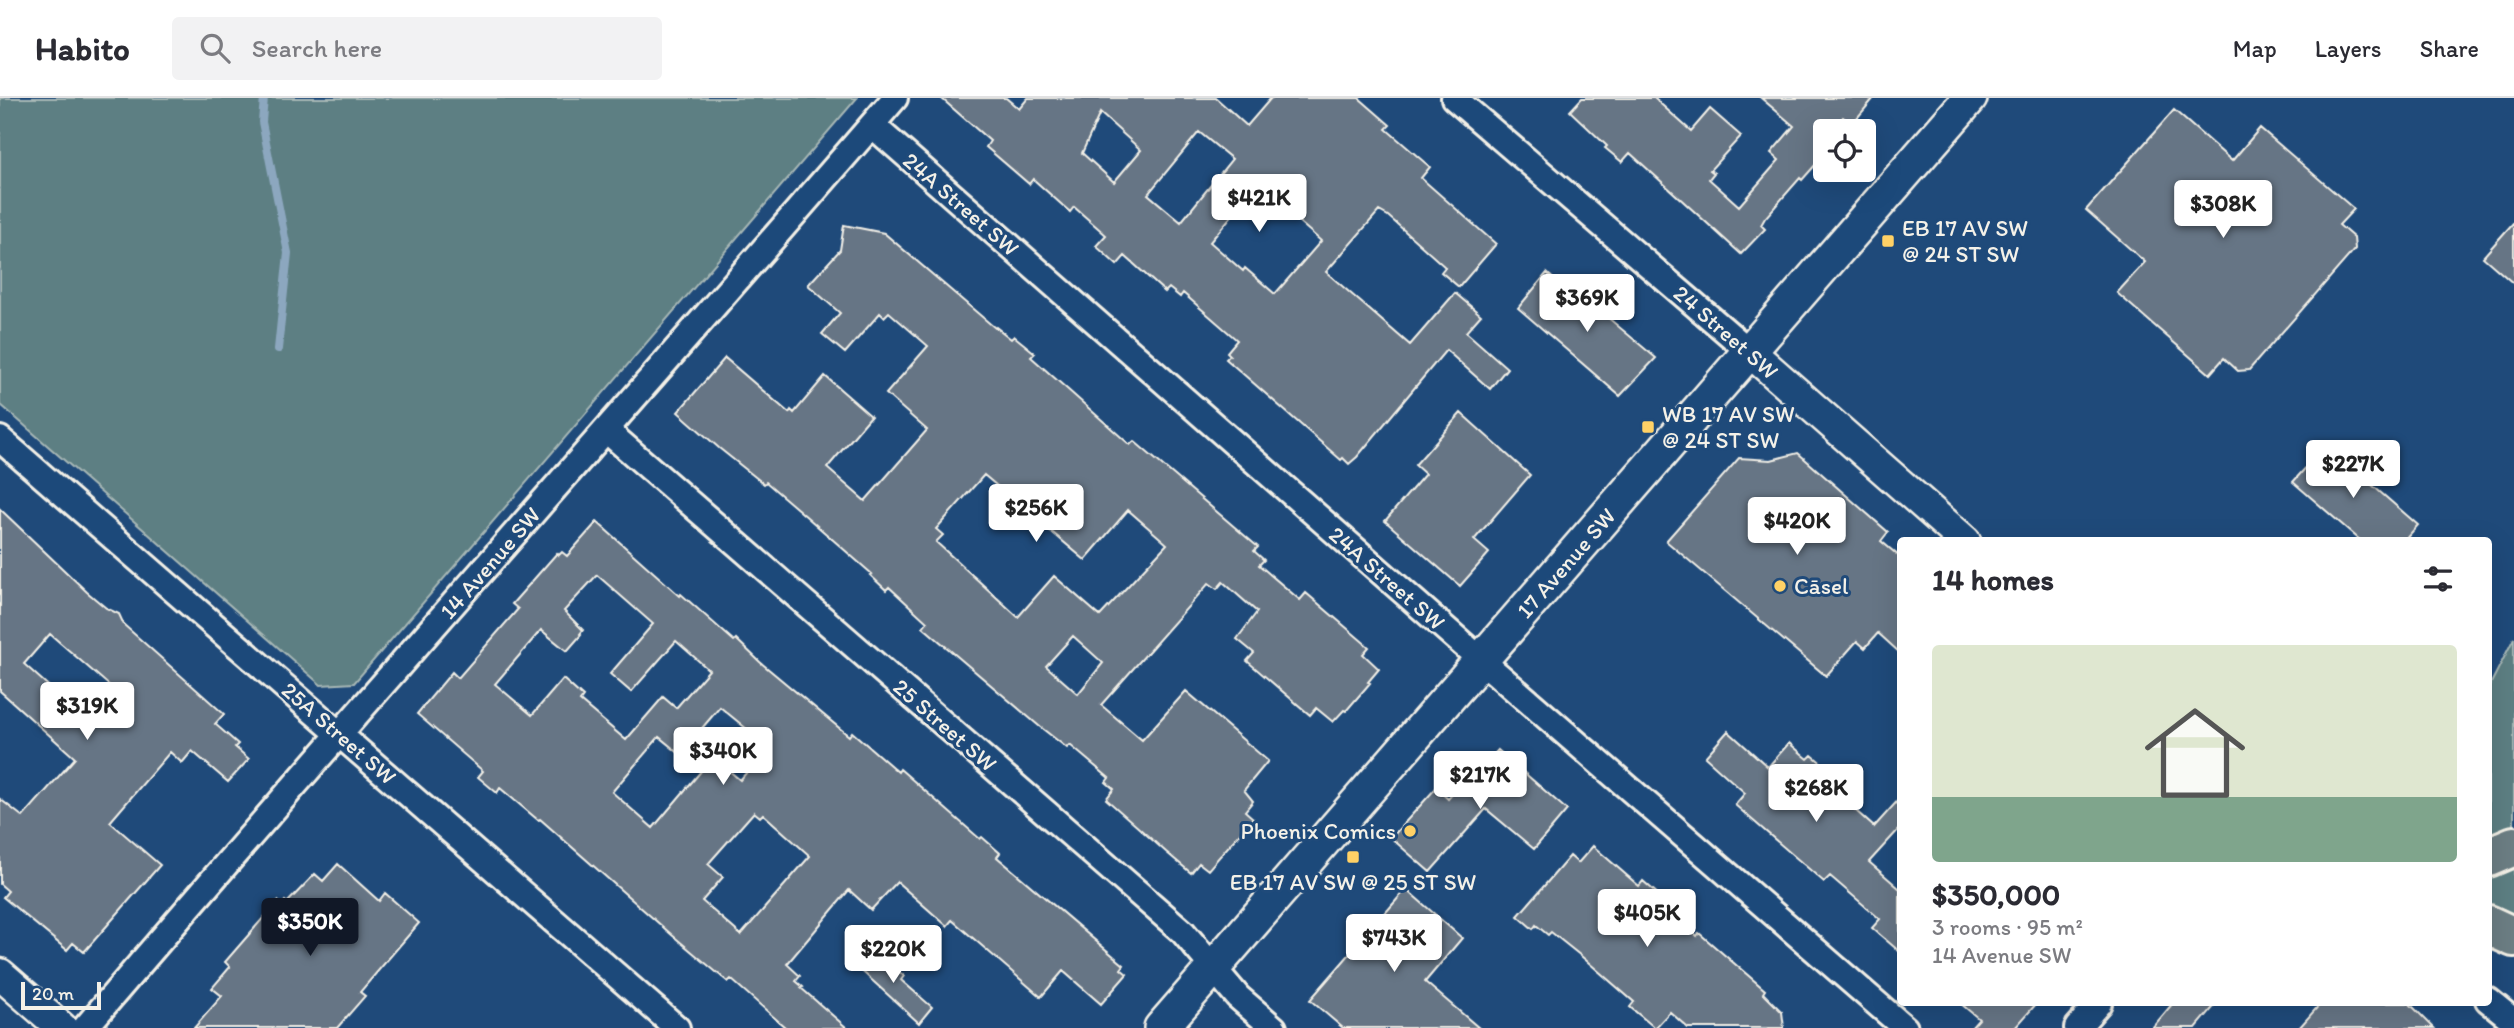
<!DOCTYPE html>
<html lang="en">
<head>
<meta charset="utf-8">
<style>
	:root { --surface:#fff; --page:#f2f2f3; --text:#2b2b33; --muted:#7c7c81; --line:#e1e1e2; --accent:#111827 }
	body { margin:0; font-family:Itim,sans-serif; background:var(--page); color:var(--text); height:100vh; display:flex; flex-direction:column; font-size:26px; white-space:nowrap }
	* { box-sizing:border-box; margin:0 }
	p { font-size:23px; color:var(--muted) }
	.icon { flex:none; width:38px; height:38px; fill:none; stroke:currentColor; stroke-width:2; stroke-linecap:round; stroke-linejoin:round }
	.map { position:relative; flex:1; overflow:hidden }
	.details { position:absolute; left:1897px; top:439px; width:595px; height:469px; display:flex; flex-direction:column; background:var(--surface); border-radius:7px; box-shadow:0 7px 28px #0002 }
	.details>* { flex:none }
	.fabs { position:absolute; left:1813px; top:21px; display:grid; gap:14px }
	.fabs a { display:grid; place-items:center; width:63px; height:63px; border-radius:7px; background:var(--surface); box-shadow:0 7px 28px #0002; font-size:35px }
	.scale { position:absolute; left:21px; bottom:18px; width:80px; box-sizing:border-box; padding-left:7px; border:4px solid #f4f1e8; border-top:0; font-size:19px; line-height:24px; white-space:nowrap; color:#f4f1e8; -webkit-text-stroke:5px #1f4a7a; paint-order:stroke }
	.price { position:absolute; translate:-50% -60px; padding:0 16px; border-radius:7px; background:#fff; color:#222; font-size:23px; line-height:46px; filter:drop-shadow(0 2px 4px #0008) }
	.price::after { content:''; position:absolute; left:50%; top:42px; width:21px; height:16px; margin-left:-10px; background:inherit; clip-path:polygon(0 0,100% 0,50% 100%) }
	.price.current { background:var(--accent); color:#fff }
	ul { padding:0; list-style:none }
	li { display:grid; align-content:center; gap:14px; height:371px; padding:0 35px }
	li+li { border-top:2px solid var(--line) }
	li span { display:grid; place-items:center; height:217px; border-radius:7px; color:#555 }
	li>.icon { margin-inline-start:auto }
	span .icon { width:126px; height:126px; fill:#fffc; stroke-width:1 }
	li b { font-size:30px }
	h2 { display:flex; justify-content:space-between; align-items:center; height:84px; padding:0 35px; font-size:30px }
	header { display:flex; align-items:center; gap:42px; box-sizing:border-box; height:98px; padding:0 35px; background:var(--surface); border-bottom:2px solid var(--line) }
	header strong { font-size:33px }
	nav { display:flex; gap:38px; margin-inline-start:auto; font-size:24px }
	.search { width:490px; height:63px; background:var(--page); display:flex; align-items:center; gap:18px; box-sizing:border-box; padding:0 24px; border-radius:7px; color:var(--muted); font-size:26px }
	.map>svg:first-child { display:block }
	.green { fill:#5d7f83; stroke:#a8b8b6; stroke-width:2 }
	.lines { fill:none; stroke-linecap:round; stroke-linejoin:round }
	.stream { stroke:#8ca7bf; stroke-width:8 }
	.building { fill:#667485; stroke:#f4f1e8; stroke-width:2; fill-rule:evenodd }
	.minor-casing { stroke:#f4f1e8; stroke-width:30 }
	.tertiary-casing { stroke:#f4f1e8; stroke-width:35 }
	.secondary-casing { stroke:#f4f1e8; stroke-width:38 }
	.motorway-casing { stroke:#f4f1e8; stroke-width:44 }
	.minor { stroke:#1f4a7a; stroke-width:24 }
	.tertiary { stroke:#1f4a7a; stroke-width:30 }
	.secondary { stroke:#1f4a7a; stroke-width:33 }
	.motorway { stroke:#6c7e84; stroke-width:38 }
	.poi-dot { fill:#ffd166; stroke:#1f4a7a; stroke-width:2.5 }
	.labels { text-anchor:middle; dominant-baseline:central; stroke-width:6; stroke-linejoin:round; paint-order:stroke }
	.street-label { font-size:23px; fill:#f4f1e8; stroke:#1f4a7a }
	.poi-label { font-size:23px; fill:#f4f1e8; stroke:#1f4a7a; text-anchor:start }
</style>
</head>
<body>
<header>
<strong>Habito</strong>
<div class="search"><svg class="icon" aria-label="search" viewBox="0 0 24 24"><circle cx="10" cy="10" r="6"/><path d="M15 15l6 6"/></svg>Search here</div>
<nav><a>Map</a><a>Layers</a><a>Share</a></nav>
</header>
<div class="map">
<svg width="2514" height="930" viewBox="0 0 2514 930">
	<rect width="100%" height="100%" fill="#1f4a7a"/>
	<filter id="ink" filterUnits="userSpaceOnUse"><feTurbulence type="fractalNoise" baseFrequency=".0143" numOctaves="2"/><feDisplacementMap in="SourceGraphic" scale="14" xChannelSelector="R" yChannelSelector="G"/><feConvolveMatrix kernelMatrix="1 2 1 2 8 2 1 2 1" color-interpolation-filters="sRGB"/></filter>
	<g filter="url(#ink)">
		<path class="green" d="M0,0H857L354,585L321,587L0,306Z
			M2514,540V730L2488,742V591Z
			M2514,762V827L2489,816L2488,773Z"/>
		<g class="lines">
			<path class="stream" d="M264,0L262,24L288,155L278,251"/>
		</g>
		<path class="building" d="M941,0H1006L1019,11L1028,0H1216L1247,28L1271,0H1359L1390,27L1386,31L1430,69L1421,80L1496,146L1459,189L1441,174L1445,169L1388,118L1379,113L1326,174L1410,247L1455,195L1481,217L1466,234L1507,270L1490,291L1446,252L1357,359L1349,366L1343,360L1341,362L1226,261L1230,257L1227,254L1237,242L1183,195L1180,199L1169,190L1165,194L1125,158L1117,167L1096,148L1106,137L1074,109L1070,114L1033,81L1029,86L986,49L990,43ZM1100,15L1141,52L1114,84L1082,55ZM1199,34L1232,61L1181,124L1148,96ZM1257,87L1321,143L1275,196L1245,170L1243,173L1210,144Z
			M1582,0H1654L1691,33L1710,11L1741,38L1710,72L1714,75L1709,81L1739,108L1779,62L1771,55L1794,28L1761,0H1874L1852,26L1843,19L1831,33H1825V56L1802,82L1800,80L1765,120L1761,127L1765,131L1741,156L1630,55L1622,64L1605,50L1607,48L1570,13Z
			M2174,12L2232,63L2260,30L2354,111L2339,127L2354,140L2355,151L2249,272L2238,273L2224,260L2210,276L2117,195L2145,164L2086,112Z
			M2514,124V186L2483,159Z
			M844,127L884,135L995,230L996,229L1011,241L1014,238L1035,255L1031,259L1130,347L1134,343L1258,449L1254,453L1264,462L1259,467L1300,502L1306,495L1369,549L1363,556L1379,571L1368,584L1370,585L1346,613L1344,612L1333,624L1316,610L1310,617L1247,563L1254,555L1237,541L1257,514L1223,484L1217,491L1209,485L1101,607L1142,642L1186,593L1268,663L1244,692L1253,703L1245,713L1253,720L1208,772L1199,765L1191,775L1166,754L1106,701L1114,691L1106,684L1109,680L1070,647L1067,650L1039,628L958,559L923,529L927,524L889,489L886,492L870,477L872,476L808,420L766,384L764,386L719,350L678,314L725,260L789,315L791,312L794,315L825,278L871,318L827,370L865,403L927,332L886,296L928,248L889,214L884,219L880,215L845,255L822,236L840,215L808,187L840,152ZM984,377L1085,462L1128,412L1167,446L1100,518L1054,478L1018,519L936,444L943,437L936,431ZM1073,538L1103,565L1078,596L1046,568Z
			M1547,175L1558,185L1562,181L1656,260L1620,298L1518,210Z
			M1461,315L1530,377L1474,442L1489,455L1460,488L1385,423L1425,376L1415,367Z
			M2326,347L2418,427L2404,443H2361L2293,384Z
			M1798,355L1888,434L1881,443L1900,459V555L1878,535L1865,550L1857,543L1826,578L1666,443L1739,360L1771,362Z
			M0,411L87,494L106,510L119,516L124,527L224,616L215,626L238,646L235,649L249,661L228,684L192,653L182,665L170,654L110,724L160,767L84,854L73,845L67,852L3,799L8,793L0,786V701L23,719L75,660L0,593ZM50,536L111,589L85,621L24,566Z
			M597,424L680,498L681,496L734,543L736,541L760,564L849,638L852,634L898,674L900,671L980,741L982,739L1000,755L997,759L1124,867L1121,871L1127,876L1101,906L1063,873L1041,899L952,822L947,828L897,784L871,812L849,792L787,866L800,878L796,883L803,889L801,890L847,930H786L731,881L728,884L672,837L540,721L538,722L500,690L497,695L478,679L483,673L417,616L452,574L458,580L518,511L512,506L557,455L559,457L562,454L567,458ZM597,477L653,526L610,576L631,594L676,543L709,572L676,610L663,599L626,642L580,603L583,599L563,581L532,617L495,586L541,532L567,553L581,537L580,536L583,532L564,513ZM720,609L769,649L740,682L713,659L653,730L612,694L659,639L680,656ZM754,714L760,719L763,716L810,758L741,837L702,803L723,779L708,766Z
			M1728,633L1768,669L1789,645L1808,661L1812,657L1836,677L1827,687L1874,729L1900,700V730L1869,764L1900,791V854L1872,830L1880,821L1830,778L1824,784L1735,707L1745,695L1705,659Z
			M1498,652L1567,712L1534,751L1486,711L1430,774L1391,740L1436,690L1448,701L1480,664L1484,667Z
			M1593,748L1639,788L1643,783L1669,806L1665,810L1697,838L1699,835L1765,892L1763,895L1782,914L1784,930H1688L1670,914L1655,930L1630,909L1634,904L1581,858L1551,834L1548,837L1536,827L1533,831L1518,818L1570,758L1578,765Z
			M338,766L379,803L385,795L419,825L360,894L365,898L337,930H194L222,898L212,890L230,869L225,864L278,803L282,807L285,803L287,805L315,776L323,783Z
			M1406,791L1462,840L1425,884L1479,930H1343L1310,902Z
			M866,852L880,864L883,860L904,878L901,882L932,909L919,925L854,866Z
			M1960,905H2037L2015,930H1971L1979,921Z
			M2173,905H2217L2196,930H2152Z
			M2321,905H2409L2434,930H2299Z"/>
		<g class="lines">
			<g class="minor-casing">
				<path id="minor" d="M1454,0L1749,253
					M872,27L1481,562L1905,930
					M606,332L1183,834L1238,899L1274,930
					M0,341L677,930
					M2488,902L2514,923
					M85,930C352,617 627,311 895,0
					M2077,930L2099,905"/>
			</g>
			<g class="tertiary-casing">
				<path id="tertiary" d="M1749,253L1965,443
					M0,876L62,930"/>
			</g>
			<g class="secondary-casing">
				<path id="secondary" d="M1161,930L1970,0"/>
			</g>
			<g class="motorway-casing">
				<path id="motorway" d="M2488,759L2514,748
					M2488,827L2514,839"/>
			</g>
			<use href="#minor" class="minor"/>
			<use href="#tertiary" class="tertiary"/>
			<use href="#secondary" class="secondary"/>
			<use href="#motorway" class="motorway"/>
		</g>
	</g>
	<g class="poi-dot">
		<rect x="1881" y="136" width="14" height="14" rx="3.5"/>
		<rect x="1641" y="322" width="14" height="14" rx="3.5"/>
		<circle cx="1780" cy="488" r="7"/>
		<circle cx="1410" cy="733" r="7"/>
		<rect x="1346" y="752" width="14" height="14" rx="3.5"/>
	</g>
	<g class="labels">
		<g class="street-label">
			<text transform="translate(961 106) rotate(41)">24A Street SW</text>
			<text transform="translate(1726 234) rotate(41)">24 Street SW</text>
			<text transform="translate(490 465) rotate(-49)">14 Avenue SW</text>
			<text transform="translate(1566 465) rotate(-49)">17 Avenue SW</text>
			<text transform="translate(1387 480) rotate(41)">24A Street SW</text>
			<text transform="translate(945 627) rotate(41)">25 Street SW</text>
			<text transform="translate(339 635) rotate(41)">25A Street SW</text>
		</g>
		<g class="poi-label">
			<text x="1902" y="130">EB 17 AV SW<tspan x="1902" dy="26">@ 24 ST SW</tspan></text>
			<text x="1662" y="316">WB 17 AV SW<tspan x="1662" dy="26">@ 24 ST SW</tspan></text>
			<text x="1794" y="488">Cāsel</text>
			<text x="1396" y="733" text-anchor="end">Phoenix Comics</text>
			<text x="1353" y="784" text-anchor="middle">EB 17 AV SW @ 25 ST SW</text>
		</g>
	</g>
</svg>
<div class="fabs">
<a><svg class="icon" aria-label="locate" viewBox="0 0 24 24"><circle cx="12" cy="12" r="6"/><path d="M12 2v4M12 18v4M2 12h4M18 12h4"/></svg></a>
</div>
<div class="scale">20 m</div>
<b class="price" style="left:1259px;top:136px">$421K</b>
<b class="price" style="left:2223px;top:142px">$308K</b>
<b class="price" style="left:1587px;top:236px">$369K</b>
<b class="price" style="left:2353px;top:402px">$227K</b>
<b class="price" style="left:1036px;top:446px">$256K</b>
<b class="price" style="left:1797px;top:459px">$420K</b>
<b class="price" style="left:87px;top:644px">$319K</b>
<b class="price" style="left:723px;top:689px">$340K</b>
<b class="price" style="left:1480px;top:713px">$217K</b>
<b class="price" style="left:1816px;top:726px">$268K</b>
<b class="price" style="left:1647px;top:851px">$405K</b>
<b class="price current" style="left:310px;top:860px">$350K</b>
<b class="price" style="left:1394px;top:876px">$743K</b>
<b class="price" style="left:893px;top:887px">$220K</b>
<section class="details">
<h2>14 homes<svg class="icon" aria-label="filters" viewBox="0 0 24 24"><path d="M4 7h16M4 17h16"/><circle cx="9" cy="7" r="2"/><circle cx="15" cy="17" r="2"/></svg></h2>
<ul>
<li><span style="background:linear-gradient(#dfe7d0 70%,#7fa58c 0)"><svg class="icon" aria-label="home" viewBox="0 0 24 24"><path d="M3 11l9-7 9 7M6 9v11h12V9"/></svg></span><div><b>$350,000</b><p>3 rooms · 95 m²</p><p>14 Avenue SW</p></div></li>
</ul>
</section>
</div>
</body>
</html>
